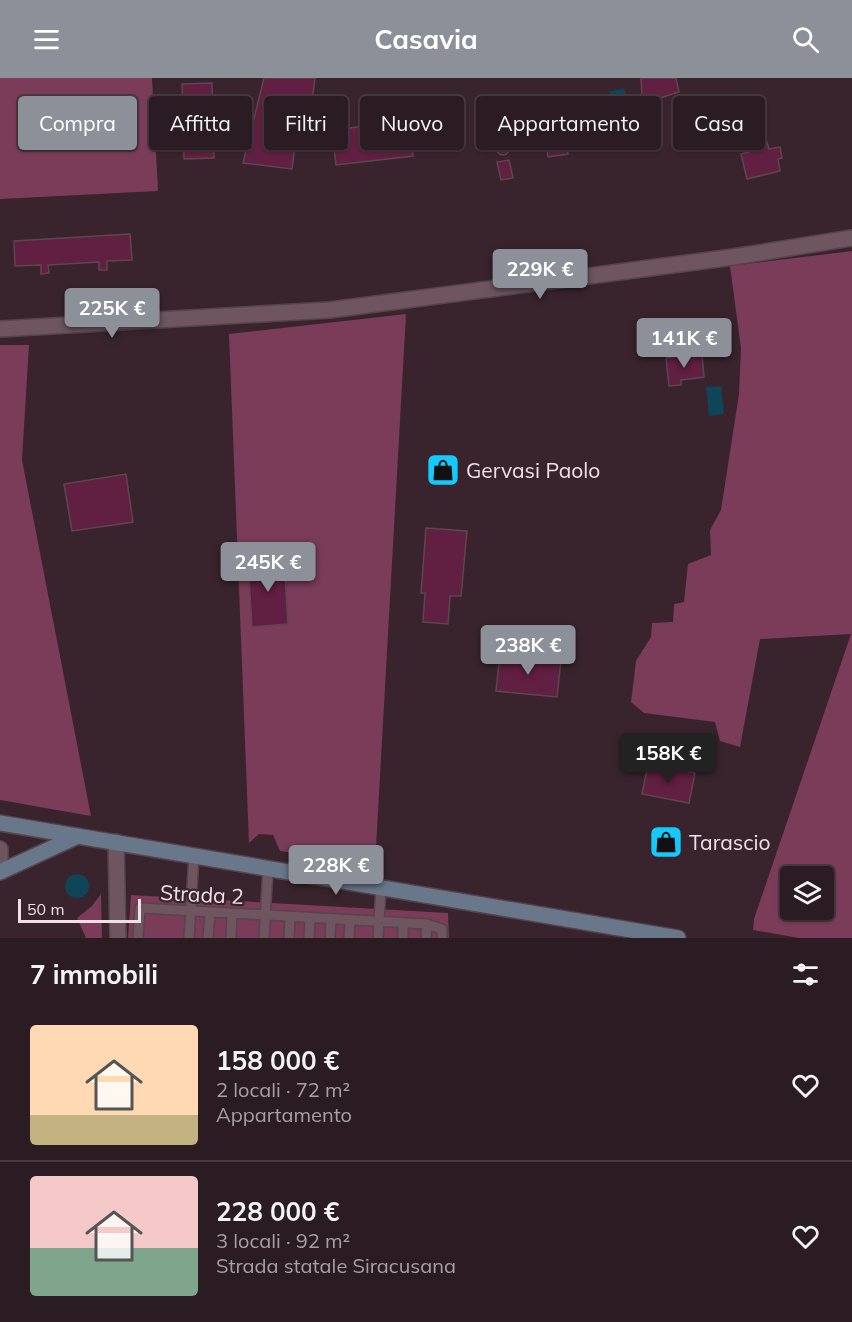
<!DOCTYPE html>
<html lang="it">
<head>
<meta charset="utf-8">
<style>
	:root { --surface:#2b1b22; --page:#33242a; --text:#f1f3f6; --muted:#a6a1a5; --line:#473940; --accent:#8c9099 }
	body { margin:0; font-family:Mulish,sans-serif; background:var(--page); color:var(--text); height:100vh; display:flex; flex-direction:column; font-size:22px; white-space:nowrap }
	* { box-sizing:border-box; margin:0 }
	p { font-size:20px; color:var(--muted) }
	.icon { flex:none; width:33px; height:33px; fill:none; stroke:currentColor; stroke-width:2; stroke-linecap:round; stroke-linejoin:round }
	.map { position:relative; height:860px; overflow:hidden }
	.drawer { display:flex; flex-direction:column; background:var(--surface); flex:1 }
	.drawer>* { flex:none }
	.top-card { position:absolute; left:18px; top:18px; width:816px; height:54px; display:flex; gap:12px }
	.tools { position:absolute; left:780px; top:788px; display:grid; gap:12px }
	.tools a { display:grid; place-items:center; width:54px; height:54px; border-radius:6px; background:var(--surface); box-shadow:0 2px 4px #0004,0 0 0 2px var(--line); font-size:30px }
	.scale { position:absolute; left:18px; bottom:15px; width:123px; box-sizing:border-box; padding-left:6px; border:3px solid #f0e0e6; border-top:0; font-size:16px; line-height:21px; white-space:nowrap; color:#f0e0e6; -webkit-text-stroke:4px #39242d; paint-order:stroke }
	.price { position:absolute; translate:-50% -51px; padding:0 14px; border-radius:6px; background:var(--accent); color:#fff; font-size:20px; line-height:39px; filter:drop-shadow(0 2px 3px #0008) }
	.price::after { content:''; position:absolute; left:50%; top:36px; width:18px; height:14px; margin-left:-9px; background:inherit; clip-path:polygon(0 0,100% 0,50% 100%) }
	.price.selected { background:#222; color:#fff }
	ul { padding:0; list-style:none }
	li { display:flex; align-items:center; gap:18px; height:150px; padding:0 30px }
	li+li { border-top:2px solid var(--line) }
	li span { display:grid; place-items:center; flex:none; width:168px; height:120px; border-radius:6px; color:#555 }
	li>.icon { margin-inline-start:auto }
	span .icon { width:72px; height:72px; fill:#fffc; stroke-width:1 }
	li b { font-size:26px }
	h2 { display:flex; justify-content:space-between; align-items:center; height:72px; padding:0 30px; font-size:26px }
	.pill { padding:0 21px; border-radius:6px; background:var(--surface); box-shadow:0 2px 4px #0004,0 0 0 2px var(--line); font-size:21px; line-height:54px }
	.pill.selected { background:var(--accent); color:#fff }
	header { display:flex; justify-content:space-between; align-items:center; height:78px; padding:0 30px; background:var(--accent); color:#fff; font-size:27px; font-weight:700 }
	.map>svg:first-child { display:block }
	.green { fill:#7a3c59; fill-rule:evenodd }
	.water { fill:#0f4557 }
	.building { fill:#611f41; stroke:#5e4650; stroke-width:1.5 }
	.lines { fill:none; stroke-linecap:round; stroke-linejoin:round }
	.service-casing { stroke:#56434b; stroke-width:12 }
	.minor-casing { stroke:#56434b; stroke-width:18 }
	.tertiary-casing { stroke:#56434b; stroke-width:18 }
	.secondary-casing { stroke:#56434b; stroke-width:18 }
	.service { stroke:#6e555f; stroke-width:9 }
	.minor { stroke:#6e555f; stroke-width:15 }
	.tertiary { stroke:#6e555f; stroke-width:15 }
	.secondary { stroke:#68788a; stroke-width:15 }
	.labels { text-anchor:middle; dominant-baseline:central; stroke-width:4.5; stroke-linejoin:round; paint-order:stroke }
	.poi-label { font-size:21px; fill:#f0e0e6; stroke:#39242d; text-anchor:start }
	.street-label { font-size:21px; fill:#f0e0e6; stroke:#39242d }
</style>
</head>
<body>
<header><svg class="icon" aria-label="menu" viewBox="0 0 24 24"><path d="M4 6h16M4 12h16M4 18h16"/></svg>Casavia<svg class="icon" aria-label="search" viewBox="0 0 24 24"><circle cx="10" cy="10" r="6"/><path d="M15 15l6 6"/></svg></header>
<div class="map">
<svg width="852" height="860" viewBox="0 0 852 860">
	<rect width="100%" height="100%" fill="#39242d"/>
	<path class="green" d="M0,0H152L158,113L0,121Z
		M852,173V860H799L753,852L754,841L851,556L760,561L740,669L720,663L715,644L644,635L631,624L636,583L651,559L652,545L673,544L674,526L684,524L688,486L711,477L710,452L721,432L739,316L741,270L730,188ZM790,798H824V831H790Z
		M406,236L375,787L280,773L273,757L259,756L249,765L229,256Z
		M0,267H29L22,382L91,738L0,722Z
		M101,816L102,860H86L77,840L92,828Z
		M131,817L448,835L449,860H128Z"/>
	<path class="water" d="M624,10L631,39L616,42L609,14Z
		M721,308L724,336L709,338L706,309Z
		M65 808a12 12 0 1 1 24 0a12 12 0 1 1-24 0Z"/>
	<path class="building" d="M264,0H315L309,46L298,45L292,91L243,85Z
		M641,0H676L679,14L657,21L656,18L642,20Z
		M212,5L214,80L184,81L182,6Z
		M578,42L579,51L555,53L554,44Z
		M409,43L413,78L336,87L332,52Z
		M565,58L568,76L548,79L546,61Z
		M767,64L769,71L780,69L782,80L778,81L780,93L747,101L741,76L756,72L755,68Z
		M497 71a6 6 0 1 1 12 0a6 6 0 1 1-12 0Z
		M509,82L513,100L501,102L497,84Z
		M130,156L132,182L107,183V192H99V184L48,187L49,195L41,196V187L15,188L14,163Z
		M702,276L704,299L681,302V307L669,308L666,280Z
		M126,396L133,444L72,453L64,406Z
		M426,450L467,453L461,518H450L448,546L423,544L425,515H421Z
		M284,481L288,546L252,549L248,484Z
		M500,576L561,582L557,619L496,613Z
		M648,686L695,695L689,725L642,716Z"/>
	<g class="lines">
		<g class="service-casing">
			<path id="service" d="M138,860L140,830L427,846L442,851V860
				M189,860L194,777
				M208,860L210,835
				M231,860L232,836
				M264,860L268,790
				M289,860L290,839
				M309,860L310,840
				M330,860L331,841
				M349,860L350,842
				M378,860L381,809
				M403,860V845
				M426,860L427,846"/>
		</g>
		<g class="minor-casing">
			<path id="minor" d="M0,251L330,232L733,179L852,160
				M116,764L118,860"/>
		</g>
		<g class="tertiary-casing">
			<path id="tertiary" d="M0,771V781"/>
		</g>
		<g class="secondary-casing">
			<path id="secondary" d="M0,745L678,860
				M0,794L78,758"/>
		</g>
		<use href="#service" class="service"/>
		<use href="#minor" class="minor"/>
		<use href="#tertiary" class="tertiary"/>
		<use href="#secondary" class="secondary"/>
	</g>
	<defs>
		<g id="shop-square" transform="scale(1.725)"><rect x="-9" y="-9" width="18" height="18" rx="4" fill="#15cafb" stroke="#39242d"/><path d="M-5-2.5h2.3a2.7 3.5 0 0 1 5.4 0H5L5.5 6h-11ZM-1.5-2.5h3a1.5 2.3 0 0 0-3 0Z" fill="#111"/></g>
	</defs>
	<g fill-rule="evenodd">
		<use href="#shop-square" x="443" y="392"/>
		<use href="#shop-square" x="666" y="764"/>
	</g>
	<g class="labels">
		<g class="poi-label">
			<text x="466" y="392">Gervasi Paolo</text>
			<text x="689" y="764">Tarascio</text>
		</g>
		<g class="street-label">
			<text transform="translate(202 816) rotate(3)">Strada 2</text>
		</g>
	</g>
</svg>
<div class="tools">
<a><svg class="icon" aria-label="layers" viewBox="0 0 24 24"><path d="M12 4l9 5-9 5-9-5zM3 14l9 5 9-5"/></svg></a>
</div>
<div class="scale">50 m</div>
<b class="price" style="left:540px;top:222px">229K €</b>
<b class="price" style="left:112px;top:261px">225K €</b>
<b class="price" style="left:684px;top:291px">141K €</b>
<b class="price" style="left:268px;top:515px">245K €</b>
<b class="price" style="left:528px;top:598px">238K €</b>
<b class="price selected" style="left:668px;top:706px">158K €</b>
<b class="price" style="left:336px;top:818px">228K €</b>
<div class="top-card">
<a class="pill selected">Compra</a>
<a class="pill">Affitta</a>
<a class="pill">Filtri</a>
<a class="pill">Nuovo</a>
<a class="pill">Appartamento</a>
<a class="pill">Casa</a>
</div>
</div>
<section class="drawer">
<h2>7 immobili<svg class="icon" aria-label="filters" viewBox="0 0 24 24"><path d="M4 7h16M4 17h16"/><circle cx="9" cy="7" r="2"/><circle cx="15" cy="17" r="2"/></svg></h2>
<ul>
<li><span style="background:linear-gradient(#ffd9b3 75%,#c2b280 0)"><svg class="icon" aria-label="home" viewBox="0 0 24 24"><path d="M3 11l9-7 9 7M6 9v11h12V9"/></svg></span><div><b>158 000 €</b><p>2 locali · 72 m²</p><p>Appartamento</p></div><svg class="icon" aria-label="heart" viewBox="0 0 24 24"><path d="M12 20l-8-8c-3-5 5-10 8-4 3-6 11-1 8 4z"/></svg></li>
<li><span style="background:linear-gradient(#f6c9c9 60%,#7fa58c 0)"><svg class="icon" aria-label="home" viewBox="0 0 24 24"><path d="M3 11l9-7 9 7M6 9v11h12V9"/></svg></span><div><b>228 000 €</b><p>3 locali · 92 m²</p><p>Strada statale Siracusana</p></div><svg class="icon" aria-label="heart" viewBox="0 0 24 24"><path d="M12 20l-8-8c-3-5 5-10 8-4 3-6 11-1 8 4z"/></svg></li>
</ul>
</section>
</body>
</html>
